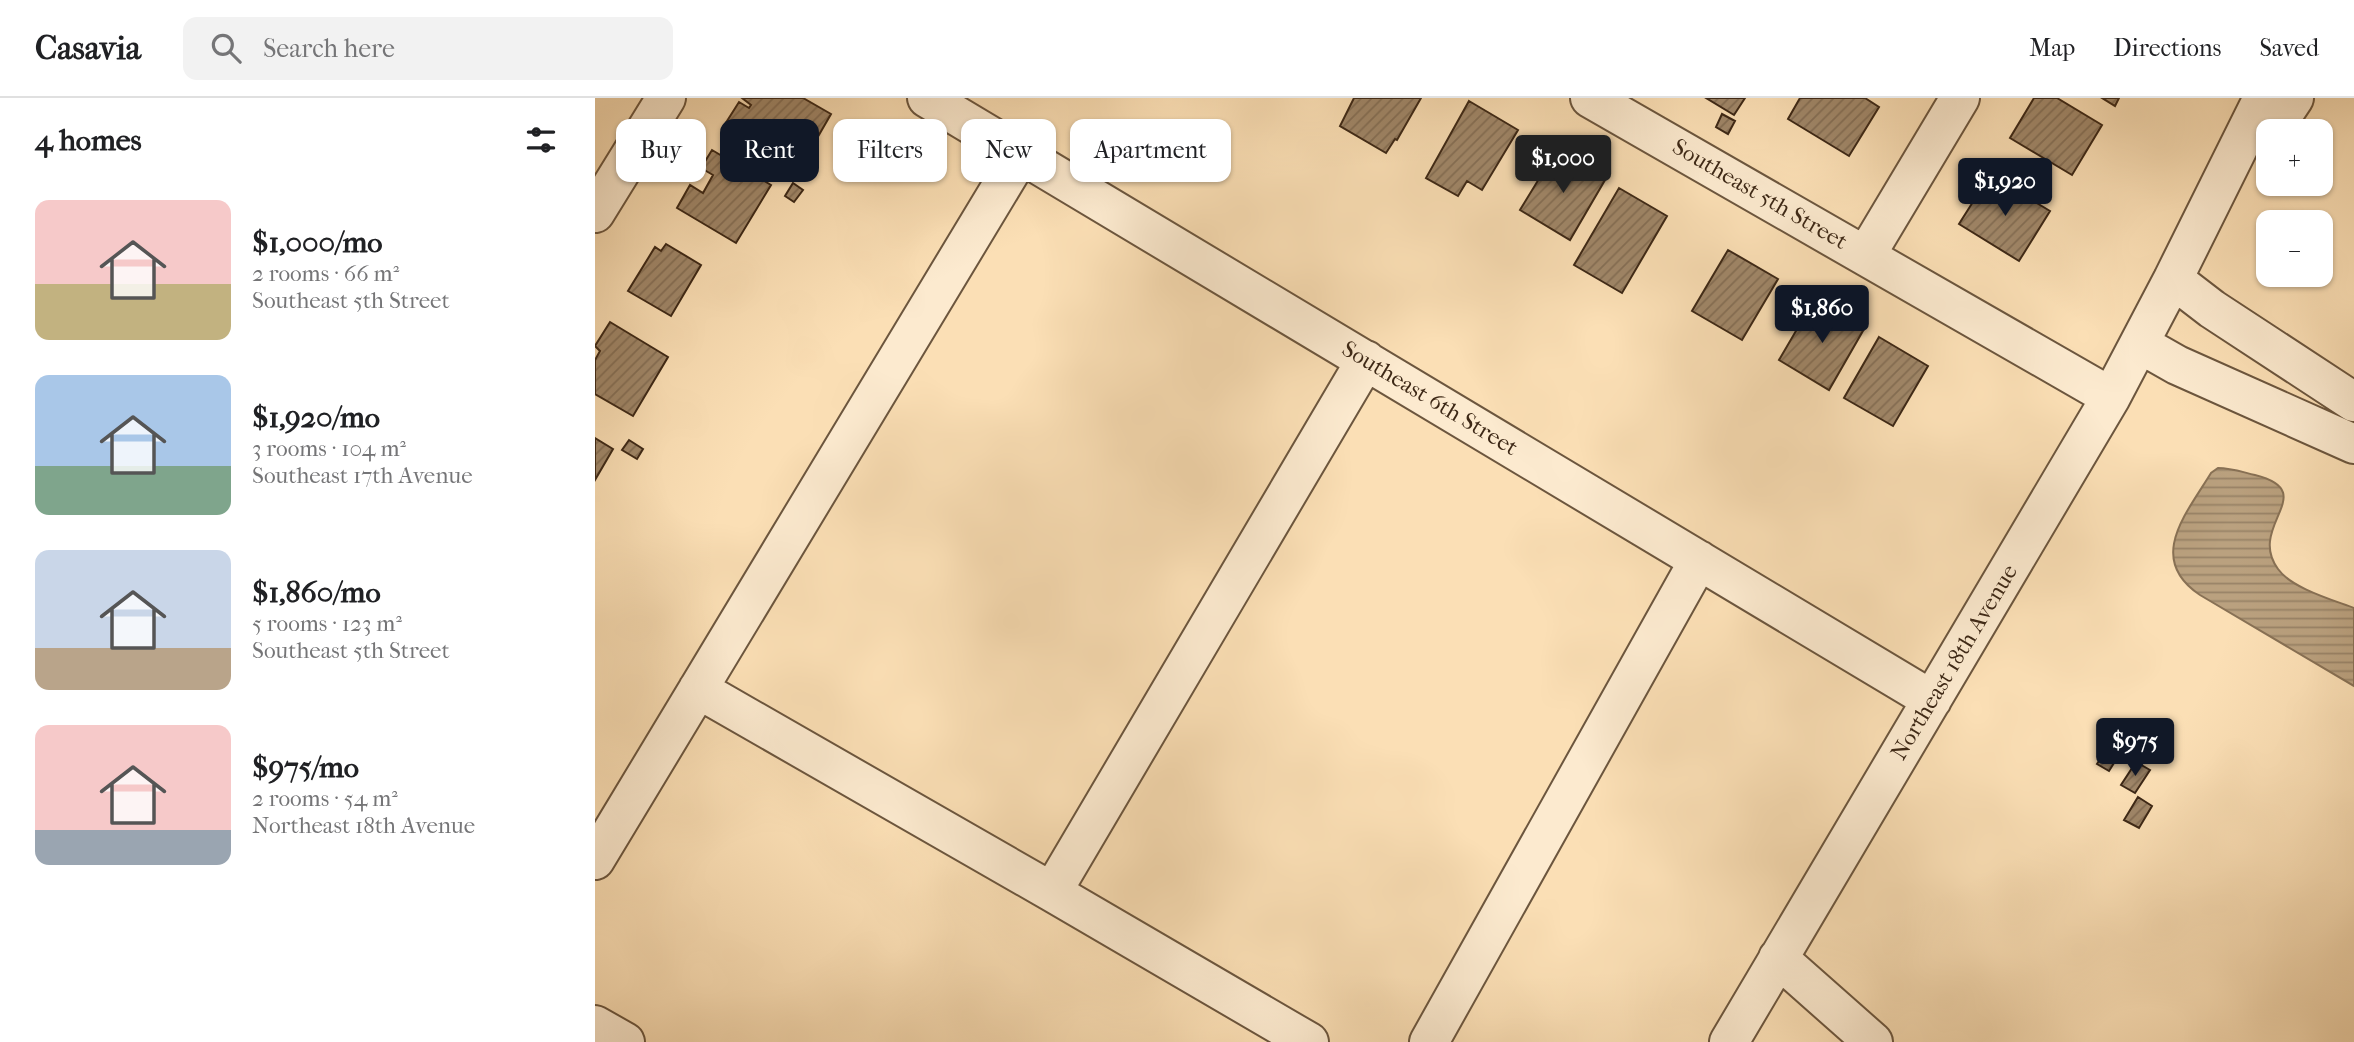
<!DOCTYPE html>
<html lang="en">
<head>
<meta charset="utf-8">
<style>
	:root { --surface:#fff; --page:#f2f2f2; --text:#202124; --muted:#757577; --line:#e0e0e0; --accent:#111827 }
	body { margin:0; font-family:"IM FELL French Canon",serif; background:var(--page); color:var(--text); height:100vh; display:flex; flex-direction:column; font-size:26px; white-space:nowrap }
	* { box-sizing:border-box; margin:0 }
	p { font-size:23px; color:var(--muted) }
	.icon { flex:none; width:38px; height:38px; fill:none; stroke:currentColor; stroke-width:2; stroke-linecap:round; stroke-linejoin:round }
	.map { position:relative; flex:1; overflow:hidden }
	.side { display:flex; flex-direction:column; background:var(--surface); width:595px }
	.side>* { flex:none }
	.guide { position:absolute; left:21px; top:21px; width:665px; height:63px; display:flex; gap:14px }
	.buttons { position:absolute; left:1661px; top:21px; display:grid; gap:14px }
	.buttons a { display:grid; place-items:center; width:77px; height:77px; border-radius:14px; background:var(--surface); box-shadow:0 2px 5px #0004; font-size:35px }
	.price { position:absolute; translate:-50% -60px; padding:0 16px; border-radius:7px; background:var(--accent); color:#fff; font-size:23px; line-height:46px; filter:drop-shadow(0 2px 4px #0008) }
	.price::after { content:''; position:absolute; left:50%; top:42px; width:21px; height:16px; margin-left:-10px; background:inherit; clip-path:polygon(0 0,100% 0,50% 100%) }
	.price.on { background:#222; color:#fff }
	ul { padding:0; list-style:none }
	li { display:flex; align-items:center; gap:21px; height:175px; padding:0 35px }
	li span { display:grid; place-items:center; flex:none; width:196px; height:140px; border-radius:14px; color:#555 }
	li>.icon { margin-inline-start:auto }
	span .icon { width:84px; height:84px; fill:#fffc; stroke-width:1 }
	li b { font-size:30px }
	h2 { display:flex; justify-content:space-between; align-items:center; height:84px; padding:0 35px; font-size:30px }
	.tag { padding:0 24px; border-radius:14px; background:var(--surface); box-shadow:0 2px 5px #0004; font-size:24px; line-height:63px }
	.tag.on { background:var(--accent); color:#fff }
	header { display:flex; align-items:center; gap:42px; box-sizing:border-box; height:98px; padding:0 35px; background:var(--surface); border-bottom:2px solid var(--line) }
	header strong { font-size:33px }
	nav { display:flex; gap:38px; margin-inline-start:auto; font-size:24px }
	.search { width:490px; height:63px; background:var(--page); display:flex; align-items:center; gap:18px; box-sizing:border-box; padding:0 24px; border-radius:14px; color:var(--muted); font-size:26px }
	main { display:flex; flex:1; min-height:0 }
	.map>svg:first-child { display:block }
	.water { fill:url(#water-rules); stroke:#887155; stroke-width:2 }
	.building { fill:url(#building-hatch); stroke:#3d2816; stroke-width:2 }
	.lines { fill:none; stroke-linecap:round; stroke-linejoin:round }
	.minor-casing { stroke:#6c563e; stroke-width:42 }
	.minor { stroke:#fceacf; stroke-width:38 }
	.labels { text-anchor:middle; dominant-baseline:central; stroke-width:7; stroke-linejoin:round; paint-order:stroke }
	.street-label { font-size:23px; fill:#3d2816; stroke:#fceacf }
</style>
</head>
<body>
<header>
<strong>Casavia</strong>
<div class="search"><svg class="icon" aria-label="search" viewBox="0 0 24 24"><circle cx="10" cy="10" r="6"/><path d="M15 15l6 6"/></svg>Search here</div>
<nav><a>Map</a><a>Directions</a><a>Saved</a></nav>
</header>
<main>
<section class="side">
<h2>4 homes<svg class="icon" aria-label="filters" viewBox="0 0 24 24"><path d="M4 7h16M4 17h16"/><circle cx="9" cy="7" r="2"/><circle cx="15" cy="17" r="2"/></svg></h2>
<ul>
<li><span style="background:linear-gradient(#f6c9c9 60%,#c2b280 0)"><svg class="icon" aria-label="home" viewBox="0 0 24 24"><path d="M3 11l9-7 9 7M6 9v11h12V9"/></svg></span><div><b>$1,000/mo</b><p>2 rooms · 66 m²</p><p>Southeast 5th Street</p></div></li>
<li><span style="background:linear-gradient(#a9c7e8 65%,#7fa58c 0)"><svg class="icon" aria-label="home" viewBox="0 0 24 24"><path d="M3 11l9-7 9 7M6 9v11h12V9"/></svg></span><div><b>$1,920/mo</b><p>3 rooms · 104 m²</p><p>Southeast 17th Avenue</p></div></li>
<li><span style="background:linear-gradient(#c9d6e8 70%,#b9a48a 0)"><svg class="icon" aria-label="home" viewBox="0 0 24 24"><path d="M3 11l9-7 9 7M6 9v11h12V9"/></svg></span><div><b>$1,860/mo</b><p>5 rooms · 123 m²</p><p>Southeast 5th Street</p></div></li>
<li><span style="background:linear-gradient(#f6c9c9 75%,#9aa5b1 0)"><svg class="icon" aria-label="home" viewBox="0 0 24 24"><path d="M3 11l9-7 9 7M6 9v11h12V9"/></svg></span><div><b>$975/mo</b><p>2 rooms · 54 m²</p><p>Northeast 18th Avenue</p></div></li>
</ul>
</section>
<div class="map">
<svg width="1759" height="944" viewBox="0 0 1759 944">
	<defs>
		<pattern id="water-rules" width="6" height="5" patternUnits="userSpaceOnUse" patternTransform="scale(1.75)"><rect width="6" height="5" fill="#baa17f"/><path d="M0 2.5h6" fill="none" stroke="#988367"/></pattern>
		<pattern id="building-hatch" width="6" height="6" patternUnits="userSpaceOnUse" patternTransform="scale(1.75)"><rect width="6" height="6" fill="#a08769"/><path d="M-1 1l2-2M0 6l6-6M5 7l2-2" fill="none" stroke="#846e55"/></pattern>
	</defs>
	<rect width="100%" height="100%" fill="#fbdfb5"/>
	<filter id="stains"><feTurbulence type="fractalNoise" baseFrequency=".00286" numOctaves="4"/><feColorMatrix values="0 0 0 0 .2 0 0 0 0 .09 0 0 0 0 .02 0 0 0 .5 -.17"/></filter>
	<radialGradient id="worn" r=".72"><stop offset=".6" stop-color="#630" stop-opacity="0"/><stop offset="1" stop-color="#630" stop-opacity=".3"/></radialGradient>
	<path class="water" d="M1623,370C1636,370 1647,374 1660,377C1727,394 1651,428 1683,471C1696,490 1738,502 1759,510V588L1605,497C1551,461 1591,416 1616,375Z"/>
	<path class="building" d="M208,0L236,16L202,75L127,31L144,4L154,10L156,7L147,0Z
		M759,0H826L802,42L800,41L791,55L745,28Z
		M1111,0H1150L1139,17Z
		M1205,0H1270L1284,9L1254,58L1193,21Z
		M1439,0H1462L1507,27L1477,77L1415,40Z
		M1507,0H1524L1520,8Z
		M874,3L923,32L887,92L872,83L863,98L831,80Z
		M1127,16L1140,23L1133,36L1121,29Z
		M117,52L176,87L141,145L82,110L95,87L108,95L118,77L106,70Z
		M961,53L1010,82L975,142L925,112Z
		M1395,77L1455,113L1424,163L1364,126Z
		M198,85L208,92L199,104L190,98Z
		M1024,90L1072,118L1027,195L979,167Z
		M71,146L106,167L76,218L33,193L60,149L66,153Z
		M1133,152L1183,181L1147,242L1097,213Z
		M1219,202L1269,231L1234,292L1184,262Z
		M15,224L73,259L38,318L0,296V262L5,253L0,248Z
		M1284,239L1333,268L1298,328L1249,300Z
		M0,340L18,351L0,382Z
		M34,342L48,351L42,361L27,352Z
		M1517,642L1529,649L1514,673L1502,666Z
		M1541,664L1555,672L1540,695L1526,687Z
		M1543,699L1557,708L1544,730L1529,722Z"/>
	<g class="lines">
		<g class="minor-casing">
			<path id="minor" d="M332,0L1337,602
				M995,0L1516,299
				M1677,33L1699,0
				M0,115L71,0
				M1271,157L1365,0
				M1578,181L1617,211L1759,304
				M1545,246L1582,267L1759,346
				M103,591L457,794L714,944
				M0,762L426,56
				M457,794L771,262
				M1183,860L1278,944
				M0,927L30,944
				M834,944L1104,462
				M1134,944L1516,299L1578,181L1668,0"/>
		</g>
		<use href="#minor" class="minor"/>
	</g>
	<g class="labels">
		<g class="street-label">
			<text transform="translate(1165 96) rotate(30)">Southeast 5th Street</text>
			<text transform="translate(835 300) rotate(31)">Southeast 6th Street</text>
			<text transform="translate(1359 564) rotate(-59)">Northeast 18th Avenue</text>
		</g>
	</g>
	<rect width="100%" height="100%" filter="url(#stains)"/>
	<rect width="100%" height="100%" fill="url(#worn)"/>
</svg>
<div class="buttons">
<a>+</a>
<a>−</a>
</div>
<b class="price on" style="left:968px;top:97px">$1,000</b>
<b class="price" style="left:1410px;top:120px">$1,920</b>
<b class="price" style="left:1227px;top:247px">$1,860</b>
<b class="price" style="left:1540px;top:680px">$975</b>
<div class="guide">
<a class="tag">Buy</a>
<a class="tag on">Rent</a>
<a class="tag">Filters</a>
<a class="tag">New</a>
<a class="tag">Apartment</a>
</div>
</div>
</main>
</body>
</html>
